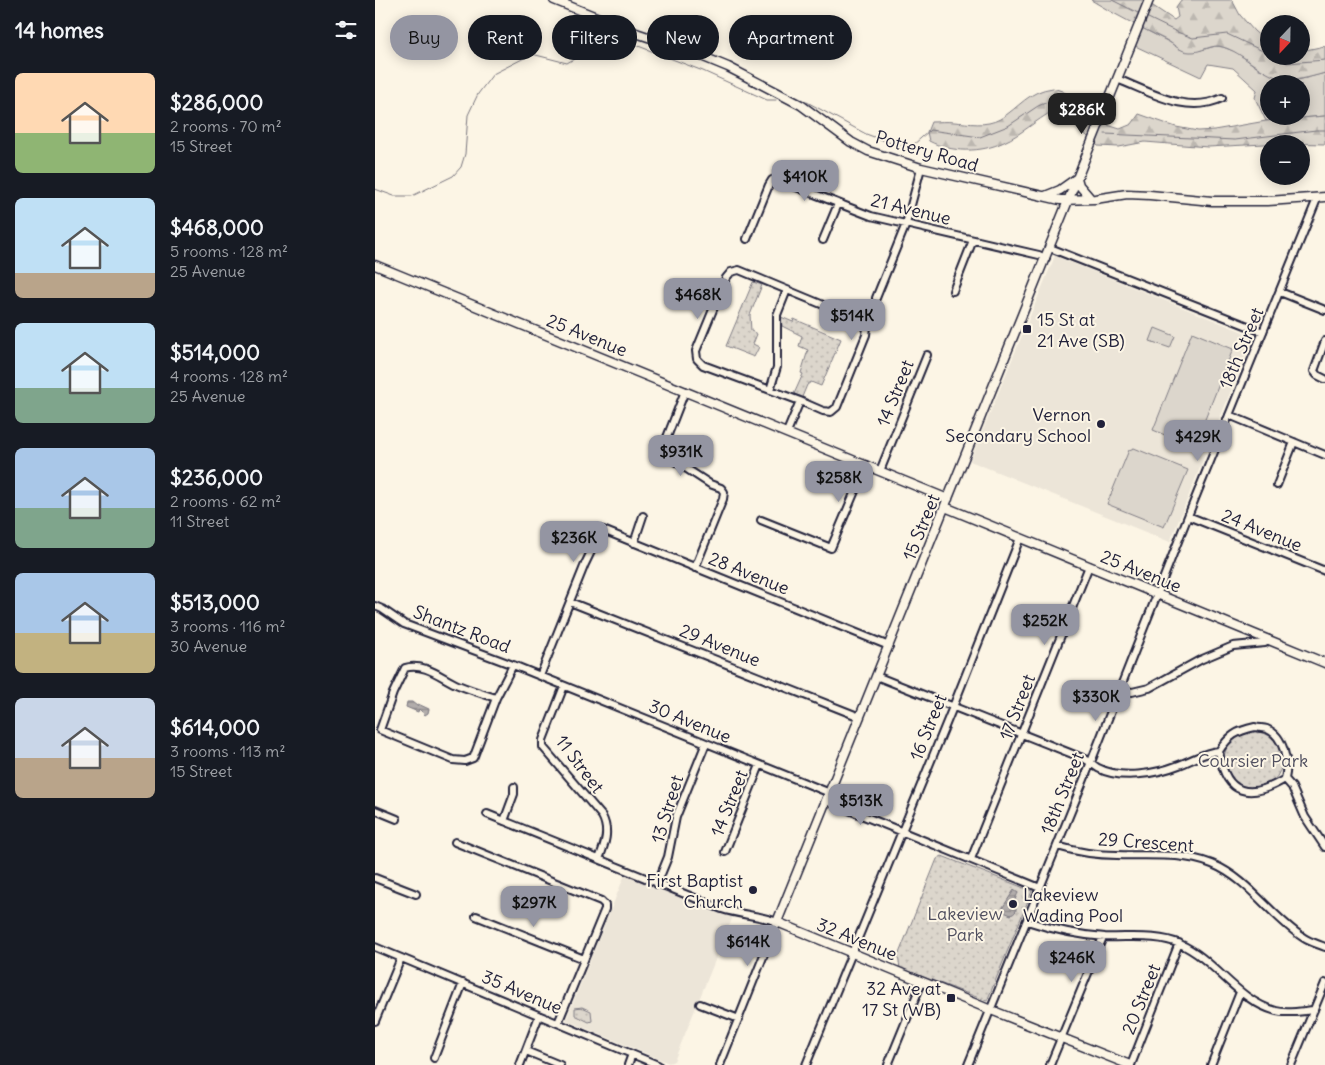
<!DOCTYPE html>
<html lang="en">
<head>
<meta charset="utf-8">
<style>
	:root { --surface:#171b24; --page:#20242c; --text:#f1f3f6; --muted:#9ea1a6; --accent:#9495a2 }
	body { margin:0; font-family:Delius,sans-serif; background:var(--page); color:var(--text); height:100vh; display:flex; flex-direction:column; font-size:19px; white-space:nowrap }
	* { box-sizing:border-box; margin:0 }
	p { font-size:16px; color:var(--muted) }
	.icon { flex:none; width:28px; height:28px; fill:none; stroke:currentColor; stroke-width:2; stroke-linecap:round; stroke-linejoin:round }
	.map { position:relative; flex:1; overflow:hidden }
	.sheet { display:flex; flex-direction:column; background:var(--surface); width:375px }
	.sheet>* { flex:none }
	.guide { position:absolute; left:15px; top:15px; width:475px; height:45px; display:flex; gap:10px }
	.needle { width:32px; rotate:202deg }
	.controls { position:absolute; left:885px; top:15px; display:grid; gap:10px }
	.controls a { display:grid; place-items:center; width:50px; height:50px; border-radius:50%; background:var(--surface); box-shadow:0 2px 12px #0003; font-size:25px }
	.price { position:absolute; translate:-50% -42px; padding:0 11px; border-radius:10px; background:var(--accent); color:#111; font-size:16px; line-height:32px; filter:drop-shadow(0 1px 2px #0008) }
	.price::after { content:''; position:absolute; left:50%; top:30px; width:15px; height:11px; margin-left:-8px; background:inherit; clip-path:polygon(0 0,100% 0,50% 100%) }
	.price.active { background:#222; color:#fff }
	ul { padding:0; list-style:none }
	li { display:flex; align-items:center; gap:15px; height:125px; padding:0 15px }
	li span { display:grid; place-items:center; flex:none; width:140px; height:100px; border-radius:8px; color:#555 }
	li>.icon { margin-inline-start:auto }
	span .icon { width:60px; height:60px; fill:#fffc; stroke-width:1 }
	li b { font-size:21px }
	h2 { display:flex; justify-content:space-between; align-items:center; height:60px; padding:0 15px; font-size:21px }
	.pill { padding:0 18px; border-radius:22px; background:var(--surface); box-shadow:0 2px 12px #0003; font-size:18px; line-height:45px }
	.pill.active { background:var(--accent); color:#111 }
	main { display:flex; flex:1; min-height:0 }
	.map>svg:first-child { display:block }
	.built { fill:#ece5d8 }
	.grass { fill:#dcd6cc; stroke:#7f7c84; fill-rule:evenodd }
	.forest { fill:url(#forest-firs); stroke:#7f7c84 }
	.park { fill:url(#park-dots); stroke:#7f7c84 }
	.water { fill:url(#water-rules); stroke:#78757e }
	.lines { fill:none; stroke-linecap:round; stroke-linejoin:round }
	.stream { stroke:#78757e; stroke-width:1 }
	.minor-casing { stroke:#22223b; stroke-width:10 }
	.tertiary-casing { stroke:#22223b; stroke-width:11 }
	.minor { stroke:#fcf5e5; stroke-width:6 }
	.tertiary { stroke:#fcf5e5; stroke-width:8 }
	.poi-dot { fill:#22223b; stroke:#fcf5e5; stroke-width:2 }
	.labels { text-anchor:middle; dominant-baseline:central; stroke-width:4; stroke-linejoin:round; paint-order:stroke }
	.street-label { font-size:18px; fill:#22223b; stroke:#fcf5e5 }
	.poi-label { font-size:18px; fill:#22223b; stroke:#fcf5e5; text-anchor:end }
	.park-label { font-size:18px; fill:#504f5f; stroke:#fcf5e5 }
</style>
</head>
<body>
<main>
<section class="sheet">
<h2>14 homes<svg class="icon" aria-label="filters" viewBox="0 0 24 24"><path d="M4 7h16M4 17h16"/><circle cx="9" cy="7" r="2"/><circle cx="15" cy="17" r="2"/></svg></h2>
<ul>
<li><span style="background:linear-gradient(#ffd9b3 60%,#8fb573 0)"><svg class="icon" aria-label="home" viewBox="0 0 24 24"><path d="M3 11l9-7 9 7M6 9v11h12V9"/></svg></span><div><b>$286,000</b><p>2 rooms · 70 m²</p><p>15 Street</p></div></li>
<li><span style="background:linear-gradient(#bfe0f5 75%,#b9a48a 0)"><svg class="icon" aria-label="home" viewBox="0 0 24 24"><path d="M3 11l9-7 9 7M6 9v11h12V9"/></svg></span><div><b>$468,000</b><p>5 rooms · 128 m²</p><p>25 Avenue</p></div></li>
<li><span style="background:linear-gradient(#bfe0f5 65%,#7fa58c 0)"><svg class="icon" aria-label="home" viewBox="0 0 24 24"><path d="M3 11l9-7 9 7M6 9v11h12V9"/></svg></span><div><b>$514,000</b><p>4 rooms · 128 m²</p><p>25 Avenue</p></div></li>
<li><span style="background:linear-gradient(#a9c7e8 60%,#7fa58c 0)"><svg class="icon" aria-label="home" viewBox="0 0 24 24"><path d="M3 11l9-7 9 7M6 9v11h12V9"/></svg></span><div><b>$236,000</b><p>2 rooms · 62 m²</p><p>11 Street</p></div></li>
<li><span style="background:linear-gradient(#a9c7e8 60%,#c2b280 0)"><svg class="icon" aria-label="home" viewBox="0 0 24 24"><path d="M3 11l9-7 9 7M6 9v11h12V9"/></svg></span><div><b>$513,000</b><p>3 rooms · 116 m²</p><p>30 Avenue</p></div></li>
<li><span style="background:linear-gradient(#c9d6e8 60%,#b9a48a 0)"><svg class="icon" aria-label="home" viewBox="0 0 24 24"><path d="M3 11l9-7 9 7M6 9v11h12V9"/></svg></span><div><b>$614,000</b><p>3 rooms · 113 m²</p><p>15 Street</p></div></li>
</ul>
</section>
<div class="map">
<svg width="950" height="1065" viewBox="0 0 950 1065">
	<defs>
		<pattern id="forest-firs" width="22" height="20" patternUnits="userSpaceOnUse" patternTransform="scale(1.25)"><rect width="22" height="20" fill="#dcd6cc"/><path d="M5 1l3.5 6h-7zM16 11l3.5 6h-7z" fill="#bcb7b0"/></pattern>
		<pattern id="park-dots" width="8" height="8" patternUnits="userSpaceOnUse" patternTransform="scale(1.25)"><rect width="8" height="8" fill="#dcd6cc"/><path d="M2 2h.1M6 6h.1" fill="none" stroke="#bcb7b0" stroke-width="1.8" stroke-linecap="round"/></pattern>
		<pattern id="water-rules" width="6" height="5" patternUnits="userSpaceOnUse" patternTransform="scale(1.25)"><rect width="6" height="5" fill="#b2adab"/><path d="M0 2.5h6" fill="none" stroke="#908c8c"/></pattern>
	</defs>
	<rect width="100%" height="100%" fill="#fcf5e5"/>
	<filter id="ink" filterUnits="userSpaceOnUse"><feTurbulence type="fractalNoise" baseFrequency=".02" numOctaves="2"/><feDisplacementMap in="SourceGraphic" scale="10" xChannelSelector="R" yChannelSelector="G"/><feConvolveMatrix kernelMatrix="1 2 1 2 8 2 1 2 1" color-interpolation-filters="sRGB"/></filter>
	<g filter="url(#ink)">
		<path class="built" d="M680,256L878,336L795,542L595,461Z
			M251,872L359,914L299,1061L294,1063L191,1020Z"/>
		<path class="grass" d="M765,27L794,42L805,49L826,50L841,46L848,47L861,52L884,69L923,80L950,73V116L891,121L880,98L882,90L858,68L833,64L826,77L758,45ZM894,84H926V116H894Z
			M780,328L800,336L795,348L775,341Z
			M817,332L858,349L819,447L778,430Z
			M759,448L813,470L789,527L732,504L754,450Z"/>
		<path class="forest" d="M716,0H769L799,20L803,17L801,7L806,0H857L865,15L879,31L894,44V56H926V51L950,46V73C915,83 906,84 875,62C867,56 858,50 848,47C837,43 826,53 815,52C805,52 799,44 791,40C765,27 740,15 716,0Z
			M678,88L687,91L702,100L716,116L726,123L745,129L757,124L764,114L801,127L823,131L839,130L891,121L950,116V144L908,143L833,147L770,142L744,147L723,146L690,116L678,111C661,120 647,134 629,142C606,153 577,153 554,141L552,132L556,122C564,122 571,121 579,122C594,123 611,127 625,119C645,107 653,91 678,88Z"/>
		<path class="park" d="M378,282L387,285L375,315L376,331L382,334L378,344L384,347L379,357L351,346Z
			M406,317L418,322L419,319L466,339L446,386L436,382L432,385L427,397L419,394L428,374L426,373L433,350L424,346L427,336L407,326Z
			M849 760a29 29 0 1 1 58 0a29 29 0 1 1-58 0Z
			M567,856L657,891L612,1001L525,968L523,956L562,859Z
			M207,1007L216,1011L217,1021L214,1022L200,1015V1008Z"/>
		<path class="water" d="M32,702H37L42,706L43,704L54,709L53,713L50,715L44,709L43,712L31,707Z
			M639,890L643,893C642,895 641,897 640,900C639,907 645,911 636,915L629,912L628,907Z"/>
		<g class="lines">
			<path class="stream" d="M737,0L765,14
				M771,17L802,32L818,38L852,34L894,54
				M898,56L912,63L950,60
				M432,102L491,134L521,145L537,146L555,130L605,137L633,126L663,106L680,99L695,106L714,128
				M730,134L860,140L941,130H950
				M0,189L19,196H37L78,176L86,167L90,154L93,115L103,94L118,74L157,54L192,63C213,51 227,40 253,42L328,71L392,100H401"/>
			<g class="minor-casing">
				<path id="minor" d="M742,79C776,92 811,115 847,98
					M372,239L394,185L397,180L401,179L496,216L664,255L671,258
					M448,240L463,204
					M675,248L888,332
					M364,270L487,321L492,327L491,335L462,407L456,412L448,411L425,401L328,365L322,359L321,351L351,278L356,272Z
					M578,291L598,240
					M905,292L950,310
					M501,298L531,224L546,168
					M950,341L939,371L942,375L950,379
					M395,390L402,367V315L412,290
					M310,391L287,450L289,454L335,484L346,488L349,492L348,499L320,568
					M854,415L950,455
					M412,432L425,401
					M505,471L552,355
					M902,485L919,442
					M813,516L950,571
					M386,520L456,548L491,465
					M259,543L268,516
					M195,602L485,717
					M0,606L7,609L29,624L138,665L455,793
					M165,676L210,564L225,533L228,530L514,646
					M501,676L710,759C714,761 718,765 723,768C745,780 781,774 804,765C818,760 829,752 844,751
					M189,686L168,740V747L227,816C235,831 230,844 224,859
					M745,690L757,692L774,688L825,660L858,646L890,643L893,639
					M121,698C108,694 95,690 83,685C67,678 49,662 30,668L18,693L5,730L78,760L90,761L98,758L99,756L121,698L138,665
					M880,727C883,728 888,728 892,729C909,736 914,762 910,779C875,800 850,796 844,751C854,736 861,731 880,727Z
					M910,779L917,787L930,817L950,847
					M452,801L665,888
					M0,810L22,819
					M112,814L347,909C365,915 385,915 402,922L345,1065
					M129,821L139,794V787
					M80,842L226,901L230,905V909L183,1023
					M682,846C702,852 722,855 742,855C774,856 806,852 837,864C874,879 896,917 929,938C935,942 943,944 950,947
					M350,852L385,765
					M596,859L714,566
					M0,878L41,894
					M282,884L293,857L301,817L331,743
					M101,916L209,959
					M652,921C679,930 701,935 730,937C754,938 783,934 805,944C841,960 861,1000 901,1011C912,1014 927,1011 939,1010
					M0,947L283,1065
					M325,1004L364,1019
					M0,1021L26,958
					M151,1051L185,1065
					M59,1058L88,983
					M145,1065L164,1016
					M253,1065L257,1054
					M431,1065L578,707L645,538
					M513,1065L547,982
					M593,1065L716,762L815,511L942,199
					M675,1065L728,937
					M756,1065L804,943
					M836,1065L865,992
					M916,1065L950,983"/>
			</g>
			<g class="tertiary-casing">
				<path id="tertiary" d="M179,0L264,34L309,49L353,67L426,105L476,142L493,151L546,168L685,200L720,199L752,194L775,195L837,201H893L950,197
					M670,196L685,190L702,178L704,185L716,199
					M0,265L573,499
					M570,507L950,663
					M755,1065L616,1010L402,922L774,0"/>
			</g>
			<use href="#minor" class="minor"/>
			<use href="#tertiary" class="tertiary"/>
		</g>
	</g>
	<g class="poi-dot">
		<rect x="647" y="324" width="10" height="10" rx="2.5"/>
		<circle cx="726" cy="424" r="5"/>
		<circle cx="378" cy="890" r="5"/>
		<circle cx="638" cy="904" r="5"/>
		<rect x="571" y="993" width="10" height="10" rx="2.5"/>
	</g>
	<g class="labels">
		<g class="street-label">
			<text transform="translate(552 151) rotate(16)">Pottery Road</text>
			<text transform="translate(536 209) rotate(14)">21 Avenue</text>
			<text transform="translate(212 335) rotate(22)">25 Avenue</text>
			<text transform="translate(866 348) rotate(-67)">18th Street</text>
			<text transform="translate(520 393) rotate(-68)">14 Street</text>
			<text transform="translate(546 527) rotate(-68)">15 Street</text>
			<text transform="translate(887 530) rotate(22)">24 Avenue</text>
			<text transform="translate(766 571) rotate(22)">25 Avenue</text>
			<text transform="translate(374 573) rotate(22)">28 Avenue</text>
			<text transform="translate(87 629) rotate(21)">Shantz Road</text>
			<text transform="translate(345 645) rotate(22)">29 Avenue</text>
			<text transform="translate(642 707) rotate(-69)">17 Street</text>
			<text transform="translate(315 721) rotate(22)">30 Avenue</text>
			<text transform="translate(553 727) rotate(-68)">16 Street</text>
			<text transform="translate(205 764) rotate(53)">11 Street</text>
			<text transform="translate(687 793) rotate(-68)">18th Street</text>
			<text transform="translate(354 803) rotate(-68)">14 Street</text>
			<text transform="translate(292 809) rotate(-73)">13 Street</text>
			<text transform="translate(771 842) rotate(4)">29 Crescent</text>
			<text transform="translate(482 939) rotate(22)">32 Avenue</text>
			<text transform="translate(147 992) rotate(23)">35 Avenue</text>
			<text transform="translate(766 999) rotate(-68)">20 Street</text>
		</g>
		<g class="poi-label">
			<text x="662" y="319" text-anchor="start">15 St at<tspan x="662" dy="21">21 Ave (SB)</tspan></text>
			<text x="716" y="414">Vernon<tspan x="716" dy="21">Secondary School</tspan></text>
			<text x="368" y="880">First Baptist<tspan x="368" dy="21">Church</tspan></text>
			<text x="648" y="894" text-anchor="start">Lakeview<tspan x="648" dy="21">Wading Pool</tspan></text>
			<text x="566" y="988">32 Ave at<tspan x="566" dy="21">17 St (WB)</tspan></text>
		</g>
		<g class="park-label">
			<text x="878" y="760">Coursier Park</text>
			<text x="590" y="913">Lakeview<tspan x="590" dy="21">Park</tspan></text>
		</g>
	</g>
</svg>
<div class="controls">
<a><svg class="needle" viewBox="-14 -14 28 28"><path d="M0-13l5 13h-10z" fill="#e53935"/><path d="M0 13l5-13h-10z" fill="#9ea1a6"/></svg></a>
<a>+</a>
<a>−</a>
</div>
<b class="price active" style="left:707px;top:135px">$286K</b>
<b class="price" style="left:430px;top:202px">$410K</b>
<b class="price" style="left:323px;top:320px">$468K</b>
<b class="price" style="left:477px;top:341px">$514K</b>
<b class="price" style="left:823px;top:462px">$429K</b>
<b class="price" style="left:306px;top:477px">$931K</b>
<b class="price" style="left:464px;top:503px">$258K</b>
<b class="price" style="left:199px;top:563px">$236K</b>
<b class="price" style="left:670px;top:646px">$252K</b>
<b class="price" style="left:721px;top:722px">$330K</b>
<b class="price" style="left:486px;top:826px">$513K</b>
<b class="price" style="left:159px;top:928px">$297K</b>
<b class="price" style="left:373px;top:967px">$614K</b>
<b class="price" style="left:697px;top:983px">$246K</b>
<div class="guide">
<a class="pill active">Buy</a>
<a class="pill">Rent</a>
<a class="pill">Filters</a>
<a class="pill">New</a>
<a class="pill">Apartment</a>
</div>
</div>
</main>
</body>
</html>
